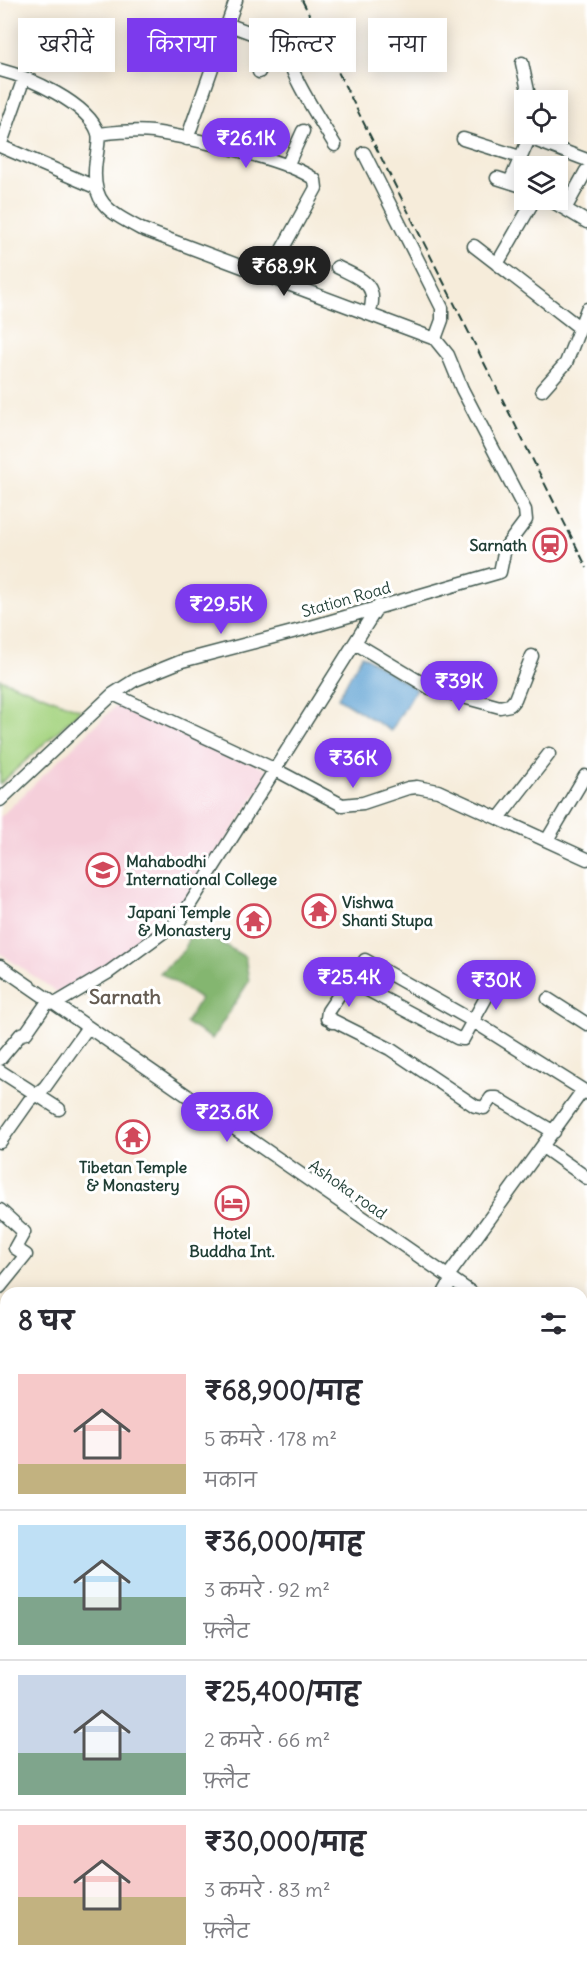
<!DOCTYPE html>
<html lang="hi">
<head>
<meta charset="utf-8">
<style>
	:root { --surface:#fff; --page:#f2f2f3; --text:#2b2b33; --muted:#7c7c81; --line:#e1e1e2; --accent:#7c3aed }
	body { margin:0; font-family:Delius,"Playpen Sans Deva",sans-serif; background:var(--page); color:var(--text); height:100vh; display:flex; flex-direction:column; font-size:22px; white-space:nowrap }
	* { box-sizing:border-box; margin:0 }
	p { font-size:20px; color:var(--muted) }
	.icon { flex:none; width:33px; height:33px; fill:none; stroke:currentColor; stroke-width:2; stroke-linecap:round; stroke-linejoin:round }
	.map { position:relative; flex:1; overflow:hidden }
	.details { position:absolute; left:0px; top:1287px; width:588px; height:686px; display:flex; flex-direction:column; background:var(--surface); border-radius:18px 18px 0 0; box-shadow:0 3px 15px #0003 }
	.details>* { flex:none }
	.hud { position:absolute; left:18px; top:18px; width:552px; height:54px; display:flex; gap:12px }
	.buttons { position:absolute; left:514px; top:90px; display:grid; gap:12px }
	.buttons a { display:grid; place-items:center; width:54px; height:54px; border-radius:0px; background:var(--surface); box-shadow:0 3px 15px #0003; font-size:30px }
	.price { position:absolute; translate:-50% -51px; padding:0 14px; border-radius:21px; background:var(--accent); color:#fff; font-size:20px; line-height:39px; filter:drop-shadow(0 2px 3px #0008) }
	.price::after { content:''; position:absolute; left:50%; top:36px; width:18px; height:14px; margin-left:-9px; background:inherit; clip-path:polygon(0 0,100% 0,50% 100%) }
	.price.on { background:#222; color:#fff }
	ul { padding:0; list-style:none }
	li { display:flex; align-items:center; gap:18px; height:150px; padding:0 18px }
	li+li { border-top:2px solid var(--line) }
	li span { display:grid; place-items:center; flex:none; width:168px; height:120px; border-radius:0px; color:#555 }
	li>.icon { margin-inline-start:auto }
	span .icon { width:72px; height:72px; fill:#fffc; stroke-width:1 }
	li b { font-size:26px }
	h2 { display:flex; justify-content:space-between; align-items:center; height:72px; padding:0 18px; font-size:26px }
	.pill { padding:0 21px; border-radius:0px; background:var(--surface); box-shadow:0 3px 15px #0003; font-size:21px; line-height:54px }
	.pill.on { background:var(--accent); color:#fff }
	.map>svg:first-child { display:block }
	.built { fill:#f5cfda }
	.green { fill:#a6d481; stroke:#62885a; stroke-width:1.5 }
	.forest { fill:#84b66f; stroke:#527a52; stroke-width:1.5 }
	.water { fill:#5fa2d3; stroke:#3f7084; stroke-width:1.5 }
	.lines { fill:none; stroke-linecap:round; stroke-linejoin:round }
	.minor-casing { stroke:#3f574d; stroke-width:15 }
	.minor { stroke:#fff; stroke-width:12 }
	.rail { stroke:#1f3d34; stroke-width:2; stroke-dasharray:9 4.5; stroke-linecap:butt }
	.labels { text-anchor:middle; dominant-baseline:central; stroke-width:6; stroke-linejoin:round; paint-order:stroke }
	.poi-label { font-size:16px; font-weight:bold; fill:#1f3d34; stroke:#fff; text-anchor:end }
	.street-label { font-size:16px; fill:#1f3d34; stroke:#fff }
	.quarter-label { font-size:20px; font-weight:bold; fill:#655c53; stroke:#fff }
</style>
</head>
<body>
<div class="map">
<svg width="587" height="1972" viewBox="0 0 587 1972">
	<rect width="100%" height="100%" fill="#fff"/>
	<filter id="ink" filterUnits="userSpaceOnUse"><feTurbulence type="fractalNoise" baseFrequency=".0167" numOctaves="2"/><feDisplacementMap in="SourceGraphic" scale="12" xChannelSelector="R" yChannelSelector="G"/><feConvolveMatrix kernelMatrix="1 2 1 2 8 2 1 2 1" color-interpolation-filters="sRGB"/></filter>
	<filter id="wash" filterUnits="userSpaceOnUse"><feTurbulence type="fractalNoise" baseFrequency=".008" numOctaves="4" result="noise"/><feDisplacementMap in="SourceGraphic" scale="24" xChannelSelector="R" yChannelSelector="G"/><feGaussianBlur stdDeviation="1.35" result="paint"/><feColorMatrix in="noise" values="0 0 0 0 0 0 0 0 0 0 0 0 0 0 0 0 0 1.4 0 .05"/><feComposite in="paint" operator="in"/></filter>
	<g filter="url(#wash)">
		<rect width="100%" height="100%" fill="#f6ecda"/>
		<path class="built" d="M121,701L265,769L269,774L182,909L145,942L60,994L0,953V817Z"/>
		<path class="green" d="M0,679L81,710L0,784Z
			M582,1577L587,1578V1972H454L429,1967L582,1966Z"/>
		<path class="forest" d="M193,926L245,957L249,981L212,1039L186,1023L200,999L160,973L184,950Z"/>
		<path class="water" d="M362,655L416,689L391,731L338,698Z"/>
	</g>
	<g filter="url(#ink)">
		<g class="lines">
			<g class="minor-casing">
				<path id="minor" d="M227,24L286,46C287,72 321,121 335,145
					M184,30L220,44
					M522,63L530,100
					M0,70C28,77 88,103 98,133C100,141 97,151 96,160C90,202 107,211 141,229L435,339L448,355L462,389L525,510L526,520L505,548L500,572L304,629L182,661L135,680L113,694L0,800
					M259,72L271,40
					M24,78L0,146L95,187
					M98,134C117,132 134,130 153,132C186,137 292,160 315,180L316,188L268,275
					M529,138L587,160
					M187,139L236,0
					M463,139L520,157
					M364,153L442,308V320L435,339
					M287,166L303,131
					M497,178L525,187
					M510,182L531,134
					M550,200L587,222
					M565,209L586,171
					M474,246L580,328
					M497,264L534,200
					M337,267C361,279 380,284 369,314
					M542,390L566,363L587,309
					M355,643L430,688L500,707L510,705L515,699L532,656
					M113,694L276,770L342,805L363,803L408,788L417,787L438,791L587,859
					M499,818L549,754
					M547,840L585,776
					M365,960L473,1021L493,985
					M0,966L472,1293
					M548,999L587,1024
					M55,1004L109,972L180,920L378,606
					M332,1020L390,1049L475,1106L484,1108L491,1098H497L554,1132
					M332,1022V1020L327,1018L328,1011L349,980L457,1038L463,1039L473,1021L583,1090
					M0,1059L21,1034L26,1033L49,1000
					M0,1071L59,1109
					M0,1142L29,1101L45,1087L88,1027
					M543,1147L587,1178
					M0,1210L24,1232L15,1248L26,1255L0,1287
					M448,1276L583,1090L587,1093
					M444,1293L452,1279
					M0,1359L2,1352
					M582,1369L587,1373
					M0,1498L6,1499
					M582,1555L587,1556
					M0,1557L6,1545
					M0,1811L6,1818
					M0,1962L6,1953
					M207,1966L215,1972
					M334,1966L346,1972
					M67,1972L70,1966
					M176,1972L178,1966
					M234,1972L237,1966
					M303,1972L306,1966"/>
			</g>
			<use href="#minor" class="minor"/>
			<path class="rail" d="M302,0L587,568"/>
		</g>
	</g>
	<defs>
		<g id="station-ring" transform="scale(1.725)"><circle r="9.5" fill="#fff" stroke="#d1495b" stroke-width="1.5"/><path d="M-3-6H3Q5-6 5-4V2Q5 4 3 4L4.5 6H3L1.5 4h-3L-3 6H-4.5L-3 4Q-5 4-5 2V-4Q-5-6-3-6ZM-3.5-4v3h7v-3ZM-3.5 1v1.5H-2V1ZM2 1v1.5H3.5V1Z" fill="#d1495b"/></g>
		<g id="university-ring" transform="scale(1.725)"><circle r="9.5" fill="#fff" stroke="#d1495b" stroke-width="1.5"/><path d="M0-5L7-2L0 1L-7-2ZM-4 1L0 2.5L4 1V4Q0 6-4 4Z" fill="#d1495b"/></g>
		<g id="temple-ring" transform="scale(1.725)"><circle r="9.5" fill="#fff" stroke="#d1495b" stroke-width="1.5"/><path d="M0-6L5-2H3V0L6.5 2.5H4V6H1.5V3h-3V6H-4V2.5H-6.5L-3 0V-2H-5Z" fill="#d1495b"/></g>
		<g id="hotel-ring" transform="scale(1.725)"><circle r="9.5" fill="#fff" stroke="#d1495b" stroke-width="1.5"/><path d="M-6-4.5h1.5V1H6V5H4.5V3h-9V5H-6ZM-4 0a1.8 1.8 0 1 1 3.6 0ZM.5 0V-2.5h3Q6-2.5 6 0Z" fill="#d1495b"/></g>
	</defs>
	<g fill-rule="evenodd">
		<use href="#station-ring" x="550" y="545"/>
		<use href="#university-ring" x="103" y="870"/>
		<use href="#temple-ring" x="319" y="911"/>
		<use href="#temple-ring" x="254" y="921"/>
		<use href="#temple-ring" x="133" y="1137"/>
		<use href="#hotel-ring" x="232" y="1203"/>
	</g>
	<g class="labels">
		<g class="poi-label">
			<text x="527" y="545">Sarnath</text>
			<text x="126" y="861" text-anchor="start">Mahabodhi<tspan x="126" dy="18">International College</tspan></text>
			<text x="342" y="902" text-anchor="start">Vishwa<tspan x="342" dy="18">Shanti Stupa</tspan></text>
			<text x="231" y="912">Japani Temple<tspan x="231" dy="18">&amp; Monastery</tspan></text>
			<text x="133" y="1167" text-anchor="middle">Tibetan Temple<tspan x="133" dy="18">&amp; Monastery</tspan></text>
			<text x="232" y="1233" text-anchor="middle">Hotel<tspan x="232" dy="18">Buddha Int.</tspan></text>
		</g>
		<g class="street-label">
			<text transform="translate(346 599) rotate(-16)">Station Road</text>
			<text transform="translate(348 1189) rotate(35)">Ashoka road</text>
		</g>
		<g class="quarter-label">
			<text x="125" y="996">Sarnath</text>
		</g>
	</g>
</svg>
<div class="buttons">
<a><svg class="icon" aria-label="locate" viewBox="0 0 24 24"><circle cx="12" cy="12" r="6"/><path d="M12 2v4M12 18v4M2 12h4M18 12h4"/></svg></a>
<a><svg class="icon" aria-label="layers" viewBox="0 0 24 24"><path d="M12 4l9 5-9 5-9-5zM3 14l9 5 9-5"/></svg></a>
</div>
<b class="price" style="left:246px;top:169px">₹26.1K</b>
<b class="price on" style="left:284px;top:297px">₹68.9K</b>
<b class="price" style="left:221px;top:635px">₹29.5K</b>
<b class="price" style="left:459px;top:712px">₹39K</b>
<b class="price" style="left:353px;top:789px">₹36K</b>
<b class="price" style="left:349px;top:1008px">₹25.4K</b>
<b class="price" style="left:496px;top:1011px">₹30K</b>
<b class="price" style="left:227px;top:1143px">₹23.6K</b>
<div class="hud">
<a class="pill">खरीदें</a>
<a class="pill on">किराया</a>
<a class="pill">फ़िल्टर</a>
<a class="pill">नया</a>
</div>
<section class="details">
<h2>8 घर<svg class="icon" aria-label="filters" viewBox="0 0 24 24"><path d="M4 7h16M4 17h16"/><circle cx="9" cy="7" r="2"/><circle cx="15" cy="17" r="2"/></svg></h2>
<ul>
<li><span style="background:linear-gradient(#f6c9c9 75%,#c2b280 0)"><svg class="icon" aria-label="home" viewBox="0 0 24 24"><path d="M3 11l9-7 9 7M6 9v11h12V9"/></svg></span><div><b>₹68,900/माह</b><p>5 कमरे · 178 m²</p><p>मकान</p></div></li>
<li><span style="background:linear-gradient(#bfe0f5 60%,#7fa58c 0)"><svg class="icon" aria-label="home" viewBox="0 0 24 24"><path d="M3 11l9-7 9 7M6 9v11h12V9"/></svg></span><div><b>₹36,000/माह</b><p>3 कमरे · 92 m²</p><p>फ़्लैट</p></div></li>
<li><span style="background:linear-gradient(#c9d6e8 65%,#7fa58c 0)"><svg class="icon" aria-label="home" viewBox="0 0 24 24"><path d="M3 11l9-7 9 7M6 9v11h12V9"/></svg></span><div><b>₹25,400/माह</b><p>2 कमरे · 66 m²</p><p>फ़्लैट</p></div></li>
<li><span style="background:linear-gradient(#f6c9c9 60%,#c2b280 0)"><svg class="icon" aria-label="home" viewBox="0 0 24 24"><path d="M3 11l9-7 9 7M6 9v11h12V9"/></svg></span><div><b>₹30,000/माह</b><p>3 कमरे · 83 m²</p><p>फ़्लैट</p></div></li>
</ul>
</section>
</div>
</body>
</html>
